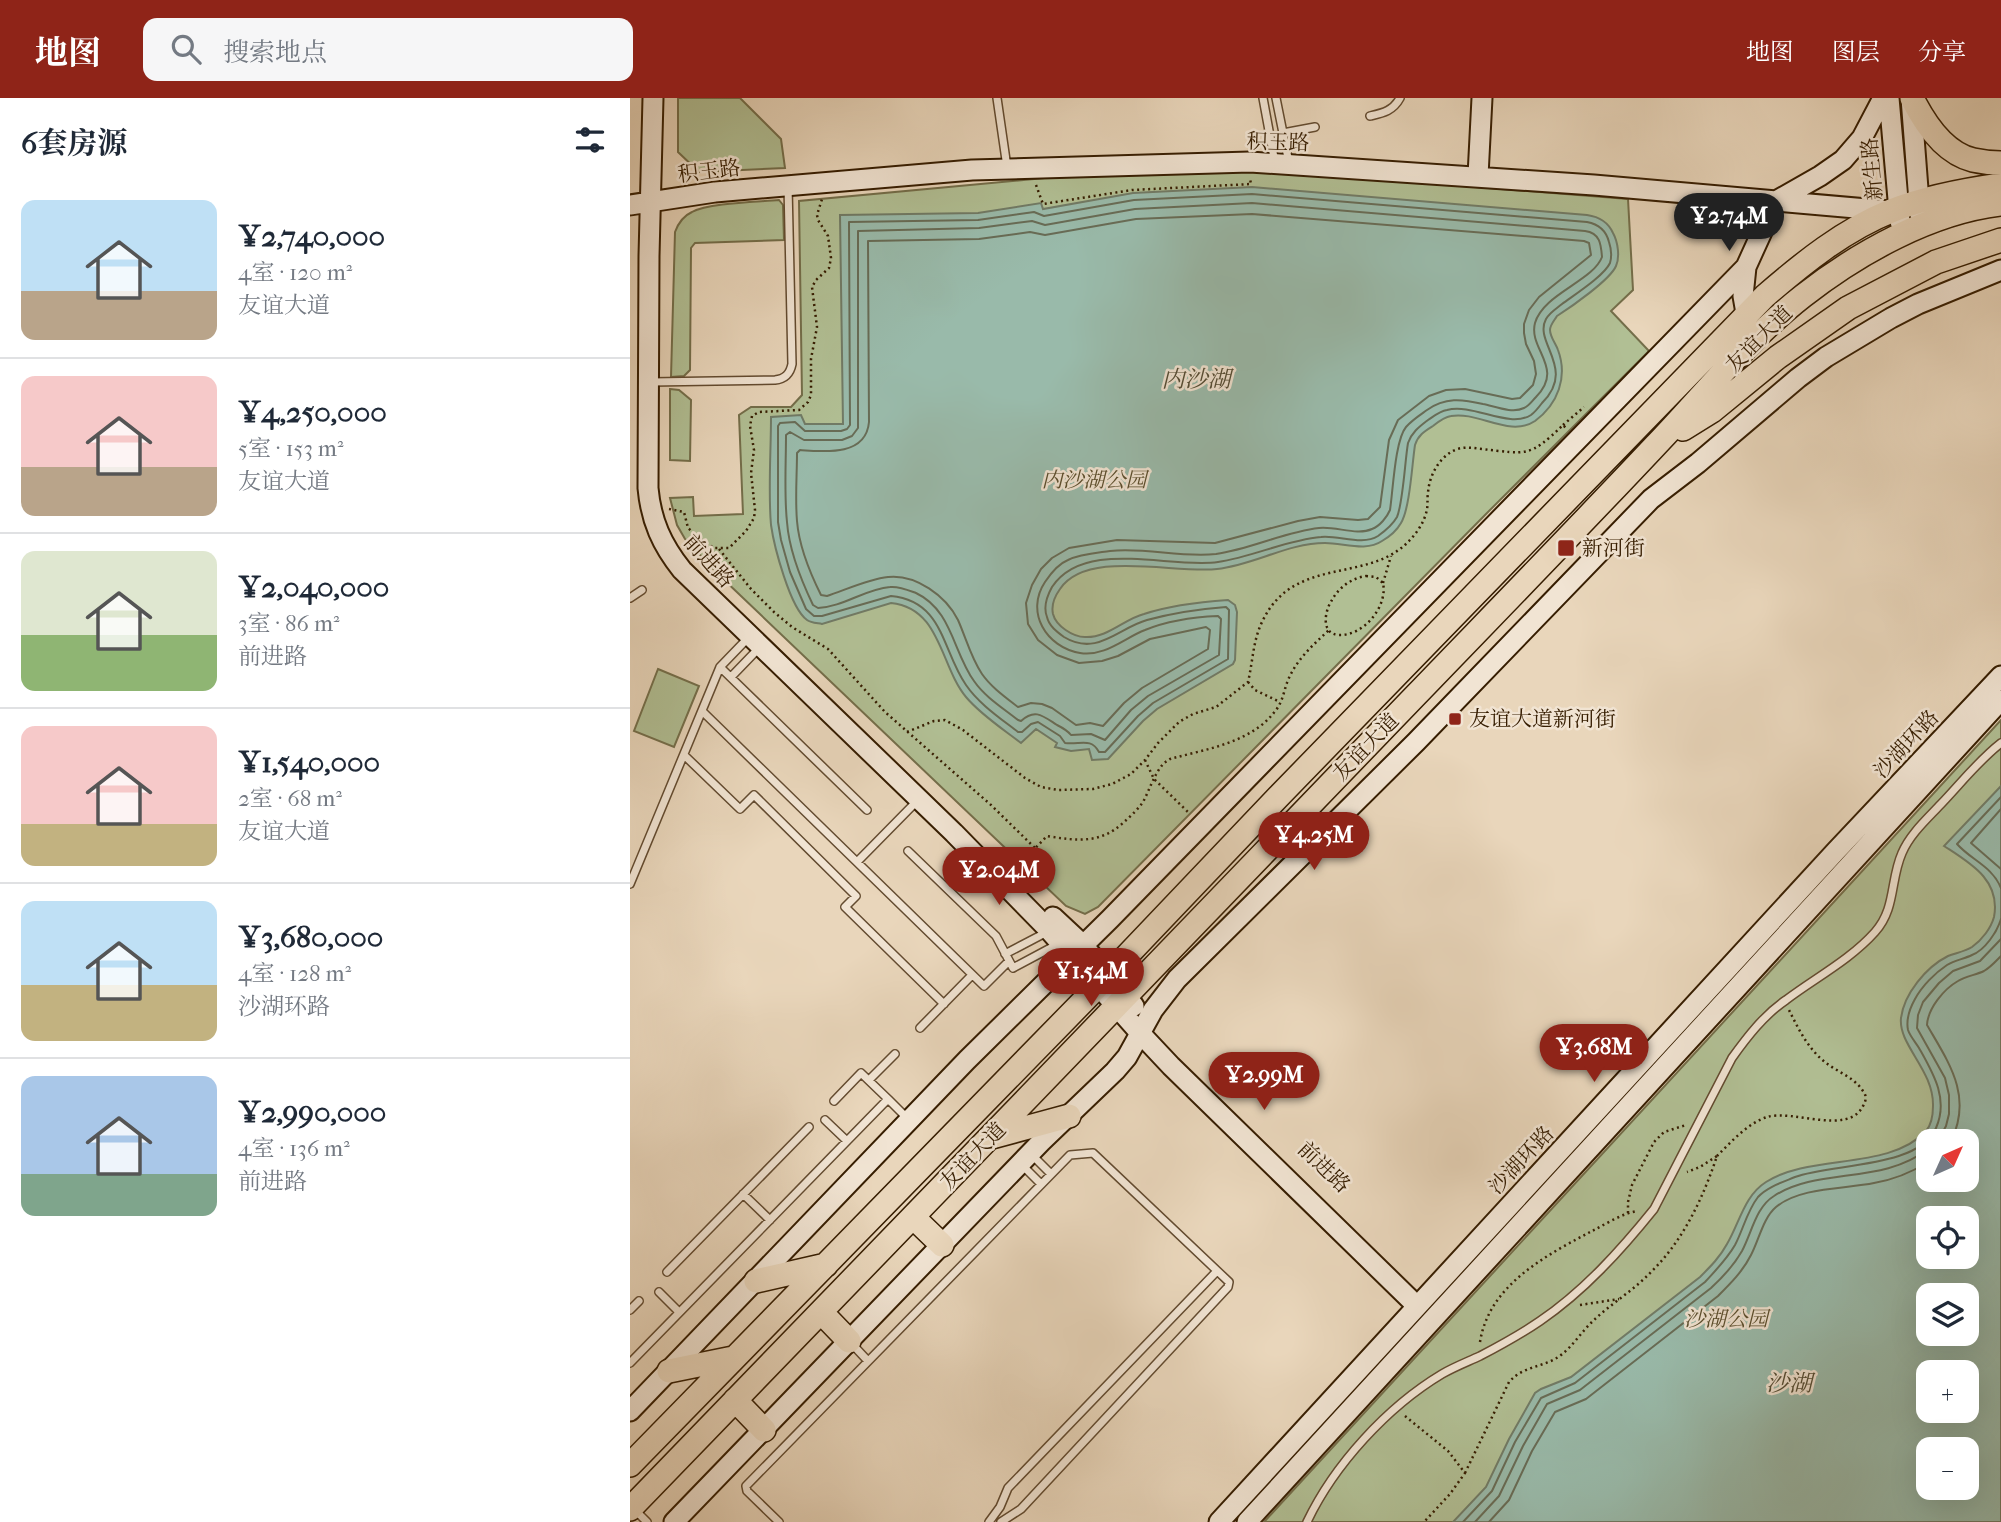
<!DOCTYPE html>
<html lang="zh">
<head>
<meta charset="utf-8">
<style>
	:root { --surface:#fff; --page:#f6f6f7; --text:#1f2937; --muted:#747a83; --line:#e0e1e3; --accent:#8f2418 }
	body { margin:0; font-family:"IM FELL French Canon","Noto Serif SC",serif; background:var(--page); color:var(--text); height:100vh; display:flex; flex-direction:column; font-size:26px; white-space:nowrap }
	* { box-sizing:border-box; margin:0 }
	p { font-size:23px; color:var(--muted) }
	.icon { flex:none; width:38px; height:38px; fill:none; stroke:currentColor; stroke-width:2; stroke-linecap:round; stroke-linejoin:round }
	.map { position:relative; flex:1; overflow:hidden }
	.drawer { display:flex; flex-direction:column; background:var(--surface); width:630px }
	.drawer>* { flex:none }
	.needle { width:46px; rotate:45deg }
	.tools { position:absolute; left:1286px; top:1031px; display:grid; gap:14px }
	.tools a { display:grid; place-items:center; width:63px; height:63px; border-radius:14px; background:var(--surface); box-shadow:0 7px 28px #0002; font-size:35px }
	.price { position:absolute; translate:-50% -60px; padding:0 16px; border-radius:24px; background:var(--accent); color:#fff; font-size:23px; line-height:46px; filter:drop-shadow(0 2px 4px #0008) }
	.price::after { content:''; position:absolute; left:50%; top:42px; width:21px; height:16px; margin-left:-10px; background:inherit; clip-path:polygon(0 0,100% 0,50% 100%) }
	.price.selected { background:#222; color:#fff }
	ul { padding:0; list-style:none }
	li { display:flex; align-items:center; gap:21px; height:175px; padding:0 21px }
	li+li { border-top:2px solid var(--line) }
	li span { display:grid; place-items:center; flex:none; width:196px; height:140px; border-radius:14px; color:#555 }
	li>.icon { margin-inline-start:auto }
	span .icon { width:84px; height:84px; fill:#fffc; stroke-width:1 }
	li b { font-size:30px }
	h2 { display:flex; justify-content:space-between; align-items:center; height:84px; padding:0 21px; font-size:30px }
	header { display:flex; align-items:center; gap:42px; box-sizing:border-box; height:98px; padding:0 35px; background:var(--accent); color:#fff }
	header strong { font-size:33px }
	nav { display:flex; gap:38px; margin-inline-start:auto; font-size:24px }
	.search { width:490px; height:63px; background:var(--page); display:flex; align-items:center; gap:18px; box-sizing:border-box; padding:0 24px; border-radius:14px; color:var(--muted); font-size:26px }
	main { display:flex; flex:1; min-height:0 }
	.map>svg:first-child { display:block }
	.green { fill:#b1bf94; stroke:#746e4a; stroke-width:2; fill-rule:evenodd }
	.water { fill:#99baaa; stroke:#717b66; stroke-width:2; fill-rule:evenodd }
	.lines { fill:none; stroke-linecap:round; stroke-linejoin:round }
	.shore { stroke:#686c56; stroke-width:2 }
	.lane-casing { stroke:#634b30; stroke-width:10 }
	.secondary-casing { stroke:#361d01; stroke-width:23 }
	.primary-casing { stroke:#361d01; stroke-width:26 }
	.path { stroke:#361d01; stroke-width:2.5; stroke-dasharray:2 3.5; stroke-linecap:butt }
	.lane { stroke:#f1e4d3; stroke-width:7 }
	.secondary { stroke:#f1e4d3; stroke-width:19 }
	.primary { stroke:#e9d6bb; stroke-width:23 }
	.poi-dot { fill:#8f2418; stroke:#f1e4d3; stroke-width:2.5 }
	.labels { text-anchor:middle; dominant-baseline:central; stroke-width:5; stroke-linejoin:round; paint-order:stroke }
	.street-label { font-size:21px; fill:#361d01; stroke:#f1e4d3 }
	.park-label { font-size:21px; font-style:italic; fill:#5b4e2d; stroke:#f1e4d3 }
	.poi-label { font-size:21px; fill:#361d01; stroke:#f1e4d3; text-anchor:start }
	.water-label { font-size:23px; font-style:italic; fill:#544c34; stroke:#f1e4d3 }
</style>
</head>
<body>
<header>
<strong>地图</strong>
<div class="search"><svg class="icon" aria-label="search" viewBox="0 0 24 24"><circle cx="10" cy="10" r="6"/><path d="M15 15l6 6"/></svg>搜索地点</div>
<nav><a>地图</a><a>图层</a><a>分享</a></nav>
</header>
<main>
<section class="drawer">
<h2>6套房源<svg class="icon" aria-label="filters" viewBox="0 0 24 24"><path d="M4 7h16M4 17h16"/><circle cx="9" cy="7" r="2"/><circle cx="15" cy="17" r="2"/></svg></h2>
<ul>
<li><span style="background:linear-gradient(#bfe0f5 65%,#b9a48a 0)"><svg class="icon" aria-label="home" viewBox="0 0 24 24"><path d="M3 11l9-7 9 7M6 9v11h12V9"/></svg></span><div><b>¥2,740,000</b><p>4室 · 120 m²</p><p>友谊大道</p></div></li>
<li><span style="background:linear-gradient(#f6c9c9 65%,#b9a48a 0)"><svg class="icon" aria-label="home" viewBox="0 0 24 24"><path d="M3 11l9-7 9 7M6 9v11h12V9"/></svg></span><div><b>¥4,250,000</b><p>5室 · 153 m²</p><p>友谊大道</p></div></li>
<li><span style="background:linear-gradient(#dfe7d0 60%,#8fb573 0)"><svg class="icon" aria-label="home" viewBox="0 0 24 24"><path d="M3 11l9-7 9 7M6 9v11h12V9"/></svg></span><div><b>¥2,040,000</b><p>3室 · 86 m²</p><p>前进路</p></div></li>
<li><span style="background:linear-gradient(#f6c9c9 70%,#c2b280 0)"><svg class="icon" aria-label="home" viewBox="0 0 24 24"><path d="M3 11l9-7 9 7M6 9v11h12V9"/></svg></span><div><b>¥1,540,000</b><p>2室 · 68 m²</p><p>友谊大道</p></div></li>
<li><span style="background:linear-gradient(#bfe0f5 60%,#c2b280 0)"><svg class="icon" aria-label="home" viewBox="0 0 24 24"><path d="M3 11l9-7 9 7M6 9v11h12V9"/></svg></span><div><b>¥3,680,000</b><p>4室 · 128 m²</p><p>沙湖环路</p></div></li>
<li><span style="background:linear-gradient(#a9c7e8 70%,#7fa58c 0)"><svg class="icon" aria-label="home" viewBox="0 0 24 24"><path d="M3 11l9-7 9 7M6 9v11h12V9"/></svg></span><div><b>¥2,990,000</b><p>4室 · 136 m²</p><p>前进路</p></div></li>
</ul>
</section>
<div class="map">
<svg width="1371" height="1424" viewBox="0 0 1371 1424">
	<rect width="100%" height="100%" fill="#e9d6bb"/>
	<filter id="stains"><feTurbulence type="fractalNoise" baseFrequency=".00286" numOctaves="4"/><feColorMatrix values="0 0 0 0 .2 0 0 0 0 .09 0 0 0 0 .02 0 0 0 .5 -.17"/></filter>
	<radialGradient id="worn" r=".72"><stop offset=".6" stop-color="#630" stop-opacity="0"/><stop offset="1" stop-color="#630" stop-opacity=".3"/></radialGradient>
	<path class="green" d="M48,0H110L151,41L155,70L69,74L48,54Z
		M643,73L998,101L1003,192L981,213L1019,253L858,414L468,809L455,816L436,808L90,478L55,441L47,427L40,400L63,399L64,418L113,416L109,317L121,309H161L172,297L169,103L425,79Z
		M149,102L153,107L154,142L65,145L61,150L60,272L54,278L41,279L45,134C48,126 53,118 62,114C78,105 128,104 149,102Z
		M40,291L49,292L61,302L60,363L40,362Z
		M28,571L69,588L44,649L4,633Z
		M1371,622V1424H634ZM1298,1043H1337V1082H1298ZM1298,1120H1337V1158H1298ZM1298,1197H1337V1236H1298ZM1298,1274H1337V1312H1298ZM1298,1351H1337V1390H1298Z"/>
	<path class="water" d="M622,89L957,117C970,119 978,124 983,135C988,144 990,159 986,168C980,182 941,209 927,218C924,223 920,227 920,232C920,239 926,246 928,252C938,279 928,306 905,323C880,340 848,313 821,318C814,319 808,324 803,328C795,333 788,337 785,347C782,366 780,410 771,425C767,432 759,439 752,443C736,454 714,445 695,445C658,445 624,467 587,471C545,476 457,451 430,491C425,498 421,507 423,516C426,528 443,539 455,539C478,540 494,521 514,516C541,507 569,504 598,502L605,507L607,514L605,562L603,566L527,611L513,623L478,661L462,662L459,651L441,653L425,649L427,645L406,631L391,645C373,631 351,617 336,599C310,568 311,510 261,505L192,526C187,525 181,525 177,522C160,510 144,448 141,427C138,394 141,353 141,319L171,317L175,326H213L210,117L348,115L411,105L413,111L503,95Z
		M1371,688V1424H823L856,1389L879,1341L905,1295L911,1291L941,1279L1070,1179C1081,1168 1090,1159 1097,1146C1110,1124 1114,1098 1136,1084C1181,1055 1259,1073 1296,1033C1302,1026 1303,1017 1303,1008C1304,972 1268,947 1271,920C1274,896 1296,869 1318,858C1326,855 1336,853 1342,849C1352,842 1361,830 1364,819C1371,782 1340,765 1314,748ZM1298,1043H1337V1082H1298ZM1298,1120H1337V1158H1298ZM1298,1197H1337V1236H1298ZM1298,1274H1337V1312H1298ZM1298,1351H1337V1390H1298Z"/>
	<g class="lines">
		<path class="shore" d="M622,96L957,124C968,126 976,132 979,144C981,150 982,158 980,165C974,178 944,197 932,206C926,211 920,214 916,221C903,245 947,270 912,305C909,309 905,314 901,317C879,331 843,305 817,312C810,313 804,318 798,322C789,329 782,334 778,345C775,362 773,405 767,419C763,426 755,433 748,438C732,448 709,437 691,439C656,442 623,459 588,464C539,471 455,440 422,489C417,498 413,509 417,519C419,528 427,534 434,539C467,559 488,530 517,522C543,515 569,511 596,509L599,512L598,561L523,605L508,618L475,654H469C461,639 450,647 435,645L430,638L408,624L401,626L392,634H388C370,620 349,606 336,587C312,553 314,503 261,498L192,518H184L176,511L160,474L151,442L148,424V328L150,325L165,324L175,333H211L217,331L220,327L219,124L348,122L404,114L414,118L504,102Z
			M622,105L955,133C970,135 971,146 972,159C963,183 913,196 905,225C898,251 935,270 906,299C902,303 899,308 894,310C882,316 864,308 853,306C832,301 815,299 797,312C790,317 782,322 776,329C765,342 763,393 760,412C757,419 750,428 742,431C727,438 706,428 689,430C654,434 621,451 586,456C551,460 515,449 480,453C466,455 450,456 438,462C428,466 421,475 415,484C395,514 416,549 450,555C475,559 494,540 515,532C537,523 564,519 588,518L591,521L589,557L518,598L501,612L475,642L461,636L441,637C437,632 433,630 427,627C413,618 405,610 391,623L388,622C373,610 355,599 344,583C323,554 322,512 286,495C278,492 269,488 260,489C235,491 213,509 188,510L183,507C171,482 159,452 157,424C154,396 156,366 156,337L160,334L174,342H212L222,338L228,330V133L349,130L402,123L415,127L505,111Z
			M622,116L954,143L959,145L961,157L909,199L899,212L894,226V235L896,246L904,263L906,276L903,287L890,300L882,301L835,291L816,292L799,298L768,322L759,342L750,409L738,421L728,422L690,419L668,423L585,445L487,442L439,450L422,460L411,471L402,487L396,505L398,526L408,542L427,557L449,565L472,563L488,558L520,541L576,529L580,532L578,551L512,590L494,605L473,628L460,625L446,627L422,610L412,606L401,605L388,609C375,599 361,589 352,576C341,560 336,540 328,522C316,498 286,476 258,479C239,481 215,492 197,498L191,497C180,475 169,448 167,423C165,400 167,377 167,355L170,352C196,354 236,358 239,324L238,143L349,141L400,134L415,137L506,121Z
			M1371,699L1327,746C1341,762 1362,768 1371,790
			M1371,711L1341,745L1371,771
			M1308,1043L1316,1028L1319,1016V997L1315,980L1287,930L1288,917L1293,904L1309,885L1323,873L1350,863L1371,841
			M1321,1043C1343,998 1319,965 1297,927C1298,910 1314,891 1328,883C1336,878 1346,877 1354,873C1361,869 1366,863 1371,858
			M833,1424L862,1393L885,1344L911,1300L945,1285L1075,1184C1086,1172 1097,1161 1105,1147C1113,1132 1117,1113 1128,1099C1137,1089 1153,1084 1165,1079C1201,1065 1288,1071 1306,1030C1319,1001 1303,975 1289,950C1286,945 1280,938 1278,932C1276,922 1280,910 1285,901C1292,888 1305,875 1317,867C1325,862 1334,861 1342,857C1355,852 1367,834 1371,821
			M845,1424L869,1398L893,1348L917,1306L950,1292L1081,1190C1093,1179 1104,1167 1112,1153C1122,1134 1126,1109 1144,1098C1189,1069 1252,1087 1298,1051
			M859,1424L879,1402L902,1353L925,1314L956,1301L1088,1198C1101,1185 1113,1173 1121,1157C1129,1142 1133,1120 1146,1109C1170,1089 1215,1091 1244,1085C1262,1082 1282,1074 1298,1064"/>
		<g class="lane-casing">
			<path id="lane" d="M367,0L377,69
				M633,0L645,65
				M646,0L659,65
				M740,18C753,15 763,13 770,0
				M653,35L685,29
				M21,284L145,282C155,281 160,276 162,266L158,88
				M0,500L12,492
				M90,569L237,712
				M101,579L129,550
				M72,613L354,888L379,863
				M54,657L110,711L124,697L226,798L215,809L314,906
				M278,753L366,838L383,870L428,846
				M227,764L288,702
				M0,786L90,569L118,540
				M375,856L419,833
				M290,930L342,877
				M239,982L265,956
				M258,1001L277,1020
				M195,1022L217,1043
				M402,1057L421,1076
				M391,1066L411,1086
				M113,1096L140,1122
				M37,1174L179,1029
				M29,1194L49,1214
				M0,1212L9,1203
				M222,1246L238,1263
				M0,1265L258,1001L231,975L204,1003
				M5,1412L17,1424
				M149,1424L117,1393L116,1388L440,1057L463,1055L599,1184L598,1189L391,1411L371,1424
				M359,1424L370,1409L378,1390L587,1173
				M677,1424C704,1367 757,1309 812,1276C824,1269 837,1264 850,1258C871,1247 891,1236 910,1223C954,1193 991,1152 1024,1111L1102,960C1117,939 1134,917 1156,902C1185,880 1220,862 1245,834C1266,811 1260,782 1272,755C1280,736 1297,721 1311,706C1331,685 1349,662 1371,645"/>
		</g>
		<g class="secondary-casing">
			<path id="secondary" d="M23,0L19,158L18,390C21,423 32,447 52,472L324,735L418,831L510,935L541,968L787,1208
				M1259,0L1270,124
				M1281,0L1290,117
				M848,78L852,0
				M0,107L85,94L342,72L620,64L964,87L1260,113
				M1116,215L1113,198L1116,169L1146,103L1190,78L1213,62L1232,40L1253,0
				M423,819L453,847L504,908
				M0,1313L337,962L480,821L1116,169
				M44,1424L411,1044L485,973L497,959L523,912L547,881L786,644L1021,401L1068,365L1168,280L1196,259L1261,220L1288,206L1371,172
				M589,1424L1206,753L1371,578
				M617,1424L1371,602"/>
		</g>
		<g class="primary-casing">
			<path id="primary" d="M1282,0C1295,26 1314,55 1343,62C1352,64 1362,65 1371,65
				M1053,331L1082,313L1148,259L1218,210L1306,164L1371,142
				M362,1039L439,1018
				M283,1119L312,1147
				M126,1183L196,1167
				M191,1214L219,1243
				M39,1273L103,1260
				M105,1302L134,1332
				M0,1367L469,887L648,699L1135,198C1173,165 1214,132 1261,113C1294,100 1335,92 1371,87
				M0,1411C262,1140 525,869 786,597C866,514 946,432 1025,348C1073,298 1118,241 1173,198C1228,155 1301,114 1371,106"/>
		</g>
		<path class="path" d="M406,87L413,106L502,92L621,86L620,81
			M933,327L954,309
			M39,411L54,414L58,430L74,444L84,450H99L116,433L124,420L125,412L121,375L124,352L120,328L122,318L129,314L169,312L178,304L181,297V261L187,229L182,189L186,182L199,170L201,160L198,138L188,122L187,117L192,101
			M89,451L121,491L144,514L162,529L198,551L255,614L361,707L406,751
			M736,478L746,479L753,485C758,508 734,538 709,537C690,536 695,512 702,502C709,489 722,480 736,478Z
			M753,485L761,458
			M618,584L625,592L650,604
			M277,634L304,623L315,622L333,632L395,680L411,689L428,692L463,691L482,686L501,676L515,662L528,645L549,624L563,616L586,609L618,584C623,563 623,541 633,522C665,457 738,486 779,443C787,435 795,423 797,411C798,406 797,401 798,395C799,378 809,359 825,352C834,348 843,350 852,351C897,356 899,360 933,327L936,330
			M515,662L524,681L559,715
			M387,769L417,738C447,743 471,746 494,724C501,718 508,711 513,704C520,691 524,676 534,665L540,661C576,651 622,645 646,612C653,603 654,592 658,582C667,561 683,547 699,532
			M1087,1058C1101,1044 1118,1025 1137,1019C1163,1011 1218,1038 1233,1008C1236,1003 1237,998 1233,993C1224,979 1207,974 1195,964C1178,951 1168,930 1159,912
			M998,1115V1104L1002,1087L1024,1044L1034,1034L1056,1027
			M950,1207L989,1201
			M850,1244C859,1187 915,1158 962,1133C976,1126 991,1116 1007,1113
			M775,1318L818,1353L835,1375L820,1396L794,1424
			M835,1375L879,1284C894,1267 914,1270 931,1257C943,1248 952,1233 964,1222C982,1205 1004,1192 1021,1174C1053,1143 1073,1100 1087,1058L1070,1069L1057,1074"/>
		<use href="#lane" class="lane"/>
		<use href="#secondary" class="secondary"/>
		<use href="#primary" class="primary"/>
	</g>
	<g class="poi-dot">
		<rect x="927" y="441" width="18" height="18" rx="3.5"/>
		<rect x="818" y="614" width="14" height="14" rx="3.5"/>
	</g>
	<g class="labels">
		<g class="street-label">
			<text transform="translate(648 44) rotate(2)">积玉路</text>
			<text transform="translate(1242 71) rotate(-95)">新生路</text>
			<text transform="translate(79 73) rotate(-7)">积玉路</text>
			<text transform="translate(1129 241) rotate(-45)">友谊大道</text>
			<text transform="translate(79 463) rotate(48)">前进路</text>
			<text transform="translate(1276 646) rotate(-47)">沙湖环路</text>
			<text transform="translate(736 649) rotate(-46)">友谊大道</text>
			<text transform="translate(343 1058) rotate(-46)">友谊大道</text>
			<text transform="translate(891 1062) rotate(-47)">沙湖环路</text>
			<text transform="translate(694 1069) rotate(44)">前进路</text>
		</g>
		<g class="park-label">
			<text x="464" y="382">内沙湖公园</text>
			<text x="1096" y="1221">沙湖公园</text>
		</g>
		<g class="poi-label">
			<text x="952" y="450">新河街</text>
			<text x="839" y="621">友谊大道新河街</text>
		</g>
		<g class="water-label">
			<text x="566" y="281">内沙湖</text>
			<text x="1159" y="1285">沙湖</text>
		</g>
	</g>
	<rect width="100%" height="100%" filter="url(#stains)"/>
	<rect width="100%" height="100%" fill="url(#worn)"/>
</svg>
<div class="tools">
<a><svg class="needle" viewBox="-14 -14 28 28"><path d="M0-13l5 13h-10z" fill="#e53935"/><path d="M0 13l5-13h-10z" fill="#747a83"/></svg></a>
<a><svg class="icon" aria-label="locate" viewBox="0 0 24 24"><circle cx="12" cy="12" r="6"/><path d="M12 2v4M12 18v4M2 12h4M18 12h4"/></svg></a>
<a><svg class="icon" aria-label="layers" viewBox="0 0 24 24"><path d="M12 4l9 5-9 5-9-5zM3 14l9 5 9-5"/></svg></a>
<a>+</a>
<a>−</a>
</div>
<b class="price selected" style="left:1099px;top:155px">¥2.74M</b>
<b class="price" style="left:684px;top:774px">¥4.25M</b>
<b class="price" style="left:369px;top:809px">¥2.04M</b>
<b class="price" style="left:461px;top:910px">¥1.54M</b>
<b class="price" style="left:964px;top:986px">¥3.68M</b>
<b class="price" style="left:634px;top:1014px">¥2.99M</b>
</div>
</main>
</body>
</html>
